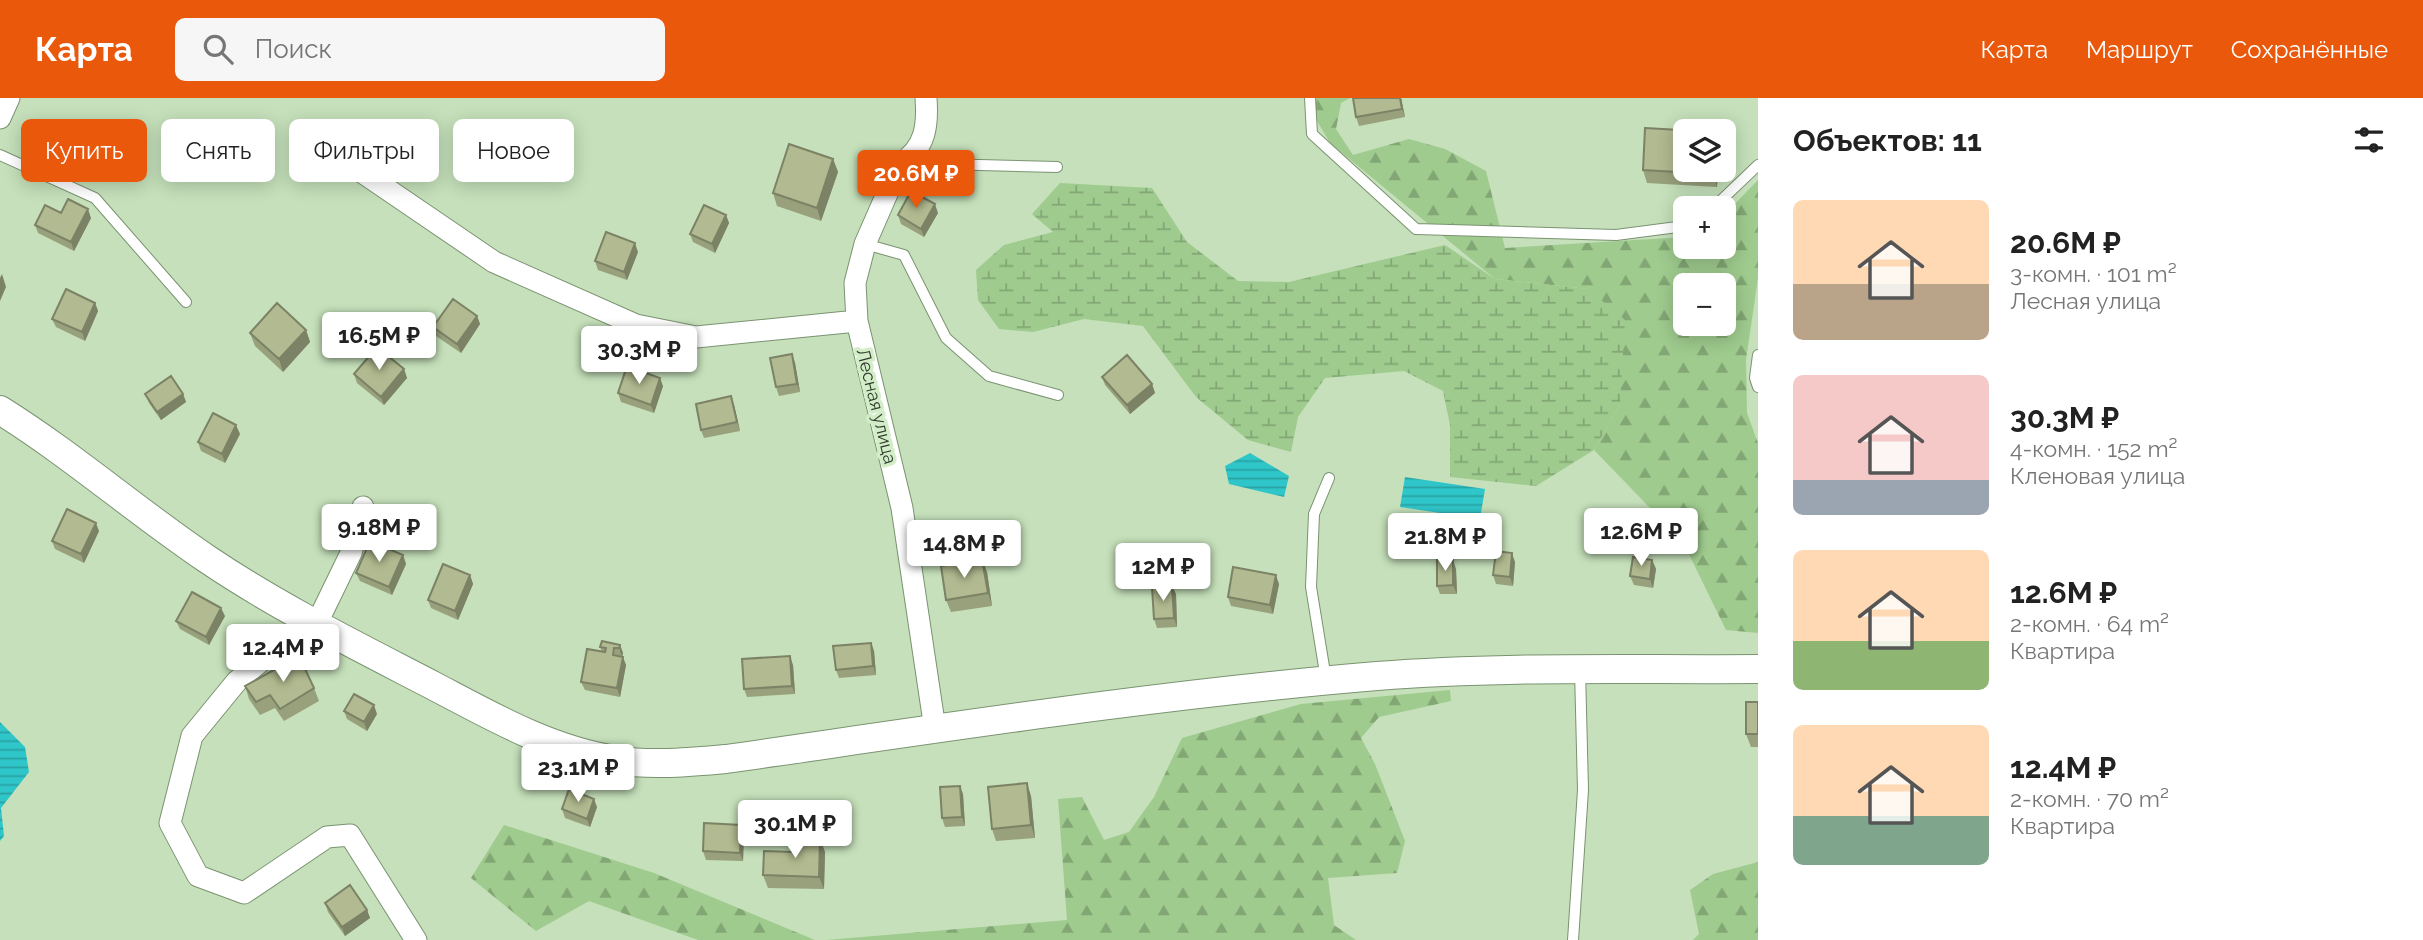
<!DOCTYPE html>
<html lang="ru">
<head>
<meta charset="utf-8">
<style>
	:root { --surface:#fff; --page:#f6f6f6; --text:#222; --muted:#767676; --accent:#ea580c }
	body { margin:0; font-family:Raleway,sans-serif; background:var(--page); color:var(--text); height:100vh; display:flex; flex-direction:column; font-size:26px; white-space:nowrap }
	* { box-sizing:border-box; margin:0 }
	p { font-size:23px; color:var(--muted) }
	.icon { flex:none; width:38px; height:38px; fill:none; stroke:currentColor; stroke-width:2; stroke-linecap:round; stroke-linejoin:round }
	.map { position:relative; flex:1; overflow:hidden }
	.panel { display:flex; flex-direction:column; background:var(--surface); width:665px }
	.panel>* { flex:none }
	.hud { position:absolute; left:21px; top:21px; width:665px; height:63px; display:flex; gap:14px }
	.tools { position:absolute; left:1673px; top:21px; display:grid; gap:14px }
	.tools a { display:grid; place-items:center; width:63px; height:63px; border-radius:10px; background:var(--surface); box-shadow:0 4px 18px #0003; font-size:35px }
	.price { position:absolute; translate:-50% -60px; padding:0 16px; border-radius:7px; background:#fff; color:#222; font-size:23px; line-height:46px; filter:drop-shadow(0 2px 4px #0008) }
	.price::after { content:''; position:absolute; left:50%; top:42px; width:21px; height:16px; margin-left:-10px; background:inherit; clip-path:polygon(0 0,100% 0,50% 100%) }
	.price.selected { background:var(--accent); color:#fff }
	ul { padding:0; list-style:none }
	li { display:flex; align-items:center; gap:21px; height:175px; padding:0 35px }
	li span { display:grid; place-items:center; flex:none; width:196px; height:140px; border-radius:10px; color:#555 }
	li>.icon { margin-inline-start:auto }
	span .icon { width:84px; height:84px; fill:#fffc; stroke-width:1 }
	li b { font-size:30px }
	h2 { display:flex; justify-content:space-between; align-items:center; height:84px; padding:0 35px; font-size:30px }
	.chip { padding:0 24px; border-radius:10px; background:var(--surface); box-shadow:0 4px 18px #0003; font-size:24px; line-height:63px }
	.chip.selected { background:var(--accent); color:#fff }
	header { display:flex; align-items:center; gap:42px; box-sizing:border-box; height:98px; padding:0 35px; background:var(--accent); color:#fff }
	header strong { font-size:33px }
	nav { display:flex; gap:38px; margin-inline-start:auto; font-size:24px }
	.search { width:490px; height:63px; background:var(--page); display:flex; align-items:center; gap:18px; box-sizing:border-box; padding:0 24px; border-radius:10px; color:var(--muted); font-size:26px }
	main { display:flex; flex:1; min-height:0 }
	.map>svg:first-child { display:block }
	.forest { fill:url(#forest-firs); fill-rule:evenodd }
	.wetland { fill:url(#wetland-marsh) }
	.water { fill:url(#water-rules) }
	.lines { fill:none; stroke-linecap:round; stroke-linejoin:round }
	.lane-casing { stroke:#7a9371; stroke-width:12 }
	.street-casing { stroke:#7a9371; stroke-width:23 }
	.secondary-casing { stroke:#7a9371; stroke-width:30 }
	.lane { stroke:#fff; stroke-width:10 }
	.street { stroke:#fff; stroke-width:21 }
	.secondary { stroke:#fff; stroke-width:28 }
	.wall { fill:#98a07c }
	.shaded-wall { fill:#7c8265 }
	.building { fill:#b1ba90; stroke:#7c8265; stroke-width:2 }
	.labels { text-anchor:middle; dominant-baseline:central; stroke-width:7; stroke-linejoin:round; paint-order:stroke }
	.street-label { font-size:18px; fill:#303a2c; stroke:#d2edc7 }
</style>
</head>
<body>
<header>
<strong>Карта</strong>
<div class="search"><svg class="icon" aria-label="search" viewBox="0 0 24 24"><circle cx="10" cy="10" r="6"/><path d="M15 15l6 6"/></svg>Поиск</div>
<nav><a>Карта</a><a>Маршрут</a><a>Сохранённые</a></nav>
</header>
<main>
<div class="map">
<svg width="1758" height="842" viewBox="0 0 1758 842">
	<defs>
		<pattern id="forest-firs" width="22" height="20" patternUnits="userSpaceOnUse" patternTransform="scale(1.75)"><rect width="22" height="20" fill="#9fcb8e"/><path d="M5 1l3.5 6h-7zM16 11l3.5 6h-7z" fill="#82a674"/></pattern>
		<pattern id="wetland-marsh" width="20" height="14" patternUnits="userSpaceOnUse" patternTransform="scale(1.75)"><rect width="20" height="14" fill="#9fcb8e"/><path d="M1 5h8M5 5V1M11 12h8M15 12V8" fill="none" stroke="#82a674"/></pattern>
		<pattern id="water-rules" width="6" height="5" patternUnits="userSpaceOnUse" patternTransform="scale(1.75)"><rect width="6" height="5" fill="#2fc6c9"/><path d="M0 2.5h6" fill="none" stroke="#28a2a3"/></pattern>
	</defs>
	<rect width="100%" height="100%" fill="#c5e0ba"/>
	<path class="forest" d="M1311,0H1350L1341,5L1336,31L1353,57L1409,41L1445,51L1486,73L1505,150L1685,139V149H1724V117L1758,82V180L1746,262L1747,315L1758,345V535L1726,532L1683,444L1594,352L1620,306L1588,191L1495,181L1330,45L1310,11ZM1685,187H1724V226H1685Z
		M1450,592L1451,603L1379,619L1361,640L1375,666L1405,743L1397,775L1328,780L1334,827L1356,842H826L1067,822L1058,701L1082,699L1104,742L1129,734L1154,699L1182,640L1301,606Z
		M504,727L654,775L815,842H698L589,803L536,833L471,780Z
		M1758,764V842H1693L1699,836L1690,792L1713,776Z"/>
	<path class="wetland" d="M1060,85L1152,90L1187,144L1238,183L1289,184L1445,147L1495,181L1588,191L1625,222L1620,306L1594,352L1536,388L1450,379V327L1443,293L1404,273L1325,280L1298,319L1291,354L1248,342L1196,299L1143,228L1084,221L1033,234L999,231L978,202L976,172L1004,147L1053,134L1032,116Z"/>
	<path class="water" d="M1250,355L1289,378L1284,399L1229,386L1225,368Z
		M1405,379L1485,391L1480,421L1400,409Z
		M0,624L25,649L29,674L1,710L4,738L0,743Z"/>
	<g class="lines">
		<g class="lane-casing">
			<path id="lane" d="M1310,0L1312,36L1416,131L1616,137L1685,128
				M0,57L95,100L186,204
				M909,61L940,66L1057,69
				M1713,110L1758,67
				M865,146L904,157L946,240L989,278L1058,297
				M1758,257L1755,280L1758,289
				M1326,581L1311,489L1314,416L1329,380
				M1573,842L1583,692L1580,572"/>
		</g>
		<g class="street-casing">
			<path id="street" d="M926,0C928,27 926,50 900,66L865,146L855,185L857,223L902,410L935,631
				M0,20L9,0
				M338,38L334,55L494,164L636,227L696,239L857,223
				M363,409L351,455L317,525L302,536L283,545L237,583L192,638L170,725L198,778L244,795L327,739L350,737L416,842"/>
		</g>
		<g class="secondary-casing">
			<path id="secondary" d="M0,312C72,357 136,413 207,461C278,509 357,548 434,588C491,618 550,652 615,662C652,668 690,664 726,661C943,630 1159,596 1377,578C1504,568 1631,572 1758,571"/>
		</g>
		<use href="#lane" class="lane"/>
		<use href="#street" class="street"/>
		<use href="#secondary" class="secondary"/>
	</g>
	<path class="wall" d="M1353,0H1401L1405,19L1359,28L1356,19Z
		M833,61L838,74L821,123L777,108L773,95Z
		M1643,72H1718L1717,89L1647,85Z
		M938,115L924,139L901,126L898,117Z
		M726,117L729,125L715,155L693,144L690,136Z
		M91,120L74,153L38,135L35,127Z
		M638,154L627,182L598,172L595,163Z
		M95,205L98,213L85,243L56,229L52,221Z
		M477,218L480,226L461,255L436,238L433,229Z
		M306,232L310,244L283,274L255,248L250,235Z
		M792,256L795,265L800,294L779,298L776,289Z
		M404,271L407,280L384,307L357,285L354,276Z
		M1102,279L1152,286L1155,295L1130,316L1105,287Z
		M663,288L654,315L621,304L618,295Z
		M145,296H183L186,304L161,322L149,305Z
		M734,307L740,333L704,340L701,332Z
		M240,336L225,365L201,353L198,344Z
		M99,433L84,465L55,451L52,443Z
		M403,457L406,466L392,497L360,483L356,475Z
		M1652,462L1656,471L1653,490L1634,487L1630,478Z
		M1515,464L1513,488L1496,486L1493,477Z
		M1456,471L1457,496H1440L1437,488Z
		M987,474L992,508L951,514L946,502Z
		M470,477L473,486L458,522L431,510L428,502Z
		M1279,486L1273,516L1231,508L1228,499Z
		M1176,496L1177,529L1157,530L1154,521Z
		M225,518L209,547L180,531L176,523Z
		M871,545L874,553L876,577L839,580L836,572Z
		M620,547L623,555L622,559L626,567L620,599L585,592L581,584L602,554L600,549Z
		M793,567L795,596L747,599L744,591Z
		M245,588L314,590L319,603L284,623L275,610L260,617L249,601Z
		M1758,604V649H1751L1746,636Z
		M344,613L377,616L367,633L347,621Z
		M963,696L965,728L945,729L942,720Z
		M1031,698L1035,740L996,743L992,731Z
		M597,709L590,729L565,720L562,711Z
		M744,735L743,763L706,762L703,753Z
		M820,741L825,754L824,791L768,790L763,777L794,754Z
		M325,805L367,812L370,820L345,838L328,814Z"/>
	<path class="shaded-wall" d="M1400,0H1401L1405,19L1402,11Z
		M833,61L838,74L821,123L817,110Z
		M1713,72H1718L1717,89L1713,76Z
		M935,106L938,115L924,139L921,131Z
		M88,111L91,120L74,153L71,144Z
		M726,117L729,125L715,155L712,146Z
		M635,145L638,154L627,182L624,174Z
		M2,176L6,189L0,203V180Z
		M95,205L98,213L85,243L82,234Z
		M477,218L480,226L461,255L457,246Z
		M306,232L310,244L283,274L279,261Z
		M792,256L795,265L800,294L797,286Z
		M404,271L407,280L384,307L381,299Z
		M660,280L663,288L654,315L651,307Z
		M1152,286L1155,295L1130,316L1127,307Z
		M183,296L186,304L161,322L157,314Z
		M731,298L734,307L740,333L737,324Z
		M236,327L240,336L225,365L222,356Z
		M96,425L99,433L84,465L81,456Z
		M1512,455L1515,464L1513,488L1510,479Z
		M403,457L406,466L392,497L389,489Z
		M982,461L987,474L992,508L988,495Z
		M1453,462L1456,471L1457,496L1453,487Z
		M1652,462L1656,471L1653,490L1650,481Z
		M470,477L473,486L458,522L455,513Z
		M1276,477L1279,486L1273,516L1270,507Z
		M1172,488L1176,496L1177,529L1174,520Z
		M221,510L225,518L209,547L206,539Z
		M871,545L874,553L876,577L873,568Z
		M620,547L623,555L622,559L619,550Z
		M790,558L793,567L795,596L792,588Z
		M623,559L626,567L620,599L617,590Z
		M374,607L377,616L367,633L364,624Z
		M1027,685L1031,698L1035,740L1031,727Z
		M960,688L963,696L965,728L962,719Z
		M594,701L597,709L590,729L587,721Z
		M741,727L744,735L743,763L740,755Z
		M820,741L825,754L824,791L819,779Z
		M367,812L370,820L345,838L342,829Z"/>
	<path class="building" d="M1353,0H1400L1402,11L1356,19Z
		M1645,30L1698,33H1685V72H1713V76L1643,72Z
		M789,46L833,61L817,110L773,95Z
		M911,93L935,106L921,131L898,117Z
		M68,101L88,111L71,144L35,127L45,107L61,115Z
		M704,107L726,117L712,146L690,136Z
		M606,134L635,145L624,174L595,163Z
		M66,191L95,205L82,234L52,221Z
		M453,201L477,218L457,246L433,229Z
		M277,205L306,232L279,261L250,235Z
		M377,249L404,271L381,299L354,276Z
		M792,256L797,286L776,289L770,260Z
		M1127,257L1152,286L1127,307L1102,279Z
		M627,268L660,280L651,307L618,295Z
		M171,278L183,296L157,314L145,296Z
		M731,298L737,324L701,332L696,306Z
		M213,315L236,327L222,356L198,344Z
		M67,411L96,425L81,456L52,443Z
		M370,443L403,457L389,489L356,475Z
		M1496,453L1512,455L1510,479L1493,477Z
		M1633,459L1652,462L1650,481L1630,478Z
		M982,461L988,495L946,502L941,468Z
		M1437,462H1453V487L1437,488Z
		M443,466L470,477L455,513L428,502Z
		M1233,469L1276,477L1270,507L1228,499Z
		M1172,488L1174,520L1154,521L1152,489Z
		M192,494L221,510L206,539L176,523Z
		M602,543L620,547L619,550H614L613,557L623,559L617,590L581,584L587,551L605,554L606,550L600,549Z
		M871,545L873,568L836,572L833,548Z
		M299,558L314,590L280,611L270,597L256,604L245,588Z
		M790,558L792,588L744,591L742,561Z
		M354,596L374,607L364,624L344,613Z
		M1746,604H1758V636H1746Z
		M1027,685L1031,727L992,731L988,689Z
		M960,688L962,719L942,720L940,689Z
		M569,691L594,701L587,721L562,711Z
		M704,725L741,727L740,755L703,753Z
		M794,740L820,741L819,779L763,777L764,753L794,754Z
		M350,787L367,812L342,829L325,805Z"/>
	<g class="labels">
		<g class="street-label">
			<text transform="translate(877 308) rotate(76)">Лесная улица</text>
		</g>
	</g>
</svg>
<div class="tools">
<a><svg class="icon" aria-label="layers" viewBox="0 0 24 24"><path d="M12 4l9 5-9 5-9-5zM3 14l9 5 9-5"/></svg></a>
<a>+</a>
<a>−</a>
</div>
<b class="price selected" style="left:916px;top:112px">20.6M ₽</b>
<b class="price" style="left:379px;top:274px">16.5M ₽</b>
<b class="price" style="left:639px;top:288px">30.3M ₽</b>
<b class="price" style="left:379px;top:466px">9.18M ₽</b>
<b class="price" style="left:1641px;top:470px">12.6M ₽</b>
<b class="price" style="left:1445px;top:475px">21.8M ₽</b>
<b class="price" style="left:964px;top:482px">14.8M ₽</b>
<b class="price" style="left:1163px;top:505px">12M ₽</b>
<b class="price" style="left:283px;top:586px">12.4M ₽</b>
<b class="price" style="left:578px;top:706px">23.1M ₽</b>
<b class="price" style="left:795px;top:762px">30.1M ₽</b>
<div class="hud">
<a class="chip selected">Купить</a>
<a class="chip">Снять</a>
<a class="chip">Фильтры</a>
<a class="chip">Новое</a>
</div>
</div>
<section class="panel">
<h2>Объектов: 11<svg class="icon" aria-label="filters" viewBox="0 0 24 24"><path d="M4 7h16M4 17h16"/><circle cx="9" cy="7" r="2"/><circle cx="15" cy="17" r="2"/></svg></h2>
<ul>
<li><span style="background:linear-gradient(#ffd9b3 60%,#b9a48a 0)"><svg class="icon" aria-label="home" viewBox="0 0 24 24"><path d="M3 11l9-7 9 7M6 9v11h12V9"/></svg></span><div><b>20.6M ₽</b><p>3-комн. · 101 m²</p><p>Лесная улица</p></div></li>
<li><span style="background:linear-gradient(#f6c9c9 75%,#9aa5b1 0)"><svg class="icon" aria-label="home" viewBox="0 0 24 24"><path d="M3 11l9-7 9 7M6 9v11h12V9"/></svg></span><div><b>30.3M ₽</b><p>4-комн. · 152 m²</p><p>Кленовая улица</p></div></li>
<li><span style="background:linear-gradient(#ffd9b3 65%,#8fb573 0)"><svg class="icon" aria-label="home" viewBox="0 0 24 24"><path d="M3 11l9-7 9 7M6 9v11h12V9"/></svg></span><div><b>12.6M ₽</b><p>2-комн. · 64 m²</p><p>Квартира</p></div></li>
<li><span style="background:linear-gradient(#ffd9b3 65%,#7fa58c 0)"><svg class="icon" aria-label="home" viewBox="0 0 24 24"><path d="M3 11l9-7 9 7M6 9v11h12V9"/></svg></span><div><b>12.4M ₽</b><p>2-комн. · 70 m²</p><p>Квартира</p></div></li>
</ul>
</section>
</main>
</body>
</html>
